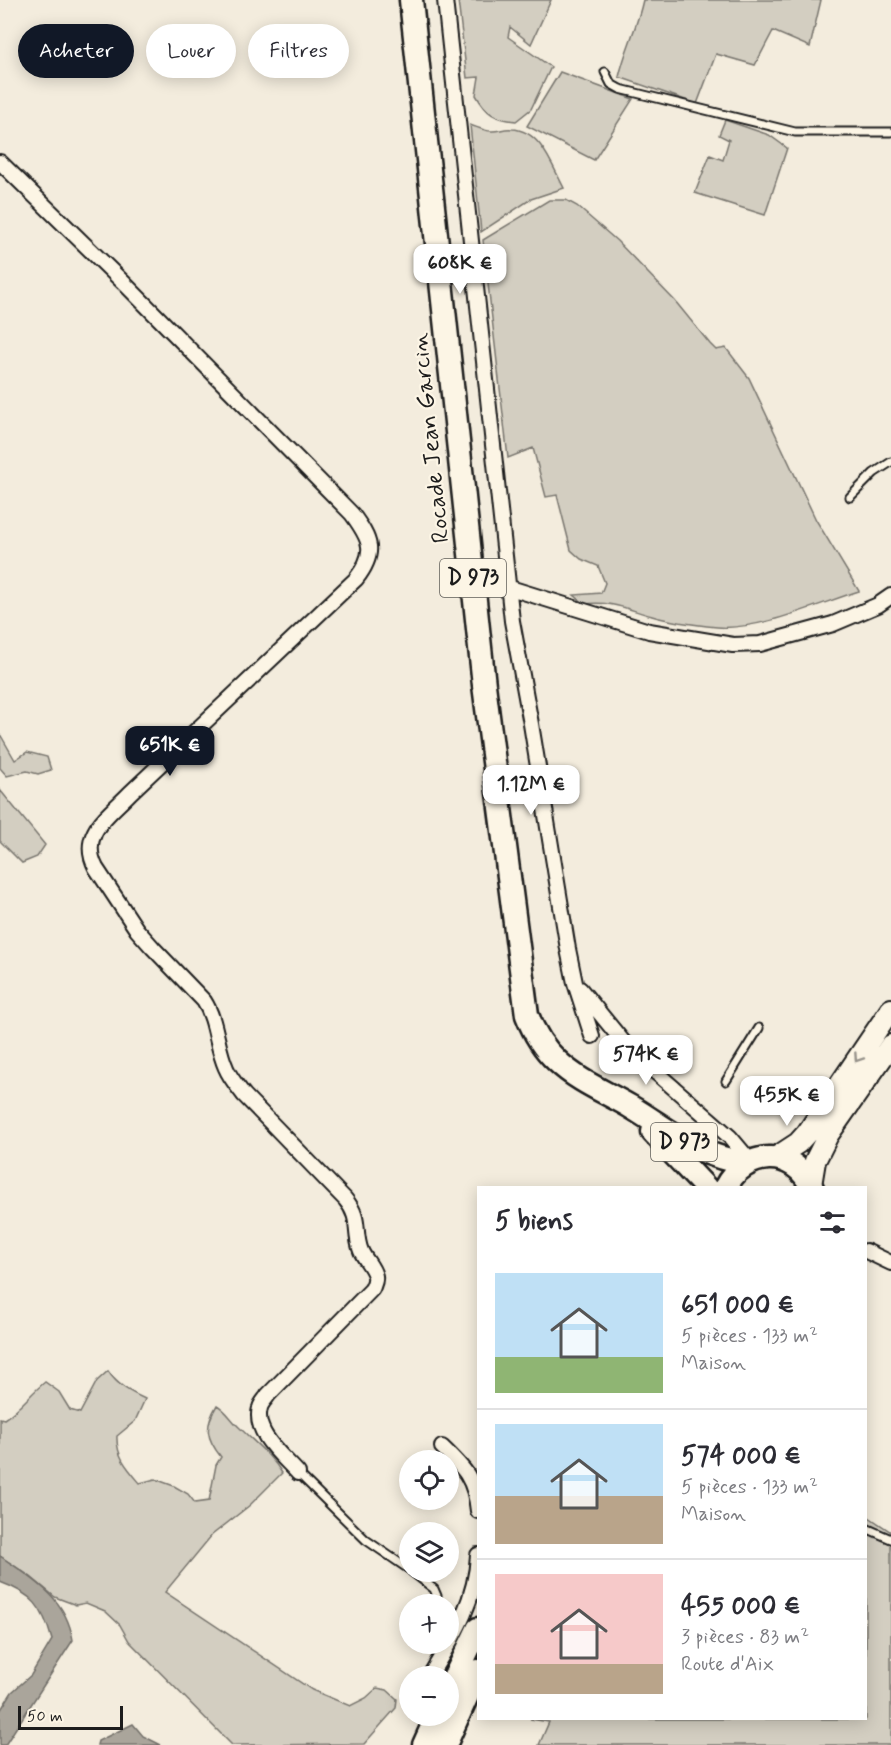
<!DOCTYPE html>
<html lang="fr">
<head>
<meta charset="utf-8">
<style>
	:root { --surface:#fff; --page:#f2f2f3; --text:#2b2b33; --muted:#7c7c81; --line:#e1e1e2; --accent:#111827 }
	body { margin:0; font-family:Mynerve,sans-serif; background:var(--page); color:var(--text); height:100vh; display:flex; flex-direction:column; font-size:22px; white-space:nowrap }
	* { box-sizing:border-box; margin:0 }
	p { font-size:20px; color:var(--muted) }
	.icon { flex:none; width:33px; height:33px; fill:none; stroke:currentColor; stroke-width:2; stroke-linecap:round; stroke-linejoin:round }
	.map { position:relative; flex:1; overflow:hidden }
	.side { position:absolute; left:477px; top:1186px; width:390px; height:534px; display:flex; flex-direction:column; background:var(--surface); border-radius:0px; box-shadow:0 3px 15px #0003 }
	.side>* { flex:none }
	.guide { position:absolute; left:18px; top:24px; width:369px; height:54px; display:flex; gap:12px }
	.buttons { position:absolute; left:399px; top:1450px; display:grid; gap:12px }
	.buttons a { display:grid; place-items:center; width:60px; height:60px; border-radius:50%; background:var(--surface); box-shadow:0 3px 15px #0003; font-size:30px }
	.scale { position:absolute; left:18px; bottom:15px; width:105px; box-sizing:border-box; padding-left:6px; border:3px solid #1c1c1c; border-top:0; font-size:16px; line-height:21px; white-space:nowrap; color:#1c1c1c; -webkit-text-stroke:4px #fcf5e5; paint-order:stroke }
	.price { position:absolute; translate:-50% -51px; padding:0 14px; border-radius:12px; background:#fff; color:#222; font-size:20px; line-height:39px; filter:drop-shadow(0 2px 3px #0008) }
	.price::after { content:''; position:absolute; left:50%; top:36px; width:18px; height:14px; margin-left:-9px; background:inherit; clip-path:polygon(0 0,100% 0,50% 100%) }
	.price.on { background:var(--accent); color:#fff }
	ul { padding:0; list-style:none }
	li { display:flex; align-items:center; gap:18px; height:150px; padding:0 18px }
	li+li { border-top:2px solid var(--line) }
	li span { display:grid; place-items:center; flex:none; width:168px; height:120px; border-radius:0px; color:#555 }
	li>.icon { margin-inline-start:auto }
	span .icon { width:72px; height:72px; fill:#fffc; stroke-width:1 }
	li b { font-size:26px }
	h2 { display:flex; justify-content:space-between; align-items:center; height:72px; padding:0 18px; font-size:26px }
	.tag { padding:0 21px; border-radius:27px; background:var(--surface); box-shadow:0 3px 15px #0003; font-size:21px; line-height:54px }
	.tag.on { background:var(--accent); color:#fff }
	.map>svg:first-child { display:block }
	.green { fill:#d3cec1; stroke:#78756e; stroke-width:1.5 }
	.water { fill:#aaa59b; stroke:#716e68; stroke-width:1.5 }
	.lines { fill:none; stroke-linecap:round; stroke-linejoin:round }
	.service-casing { stroke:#1c1c1c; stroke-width:11 }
	.minor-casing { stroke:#1c1c1c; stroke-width:18 }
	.secondary-casing { stroke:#1c1c1c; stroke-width:24 }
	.primary-casing { stroke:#1c1c1c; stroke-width:27 }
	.service { stroke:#fcf5e5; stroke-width:7 }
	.minor { stroke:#fcf5e5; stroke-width:14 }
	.secondary { stroke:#fcf5e5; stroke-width:20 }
	.primary { stroke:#fcf5e5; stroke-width:22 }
	.oneway { stroke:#97938b }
	.labels { text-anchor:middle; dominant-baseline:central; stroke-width:4.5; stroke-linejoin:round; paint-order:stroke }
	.shield { fill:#fcf5e5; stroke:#5f5d58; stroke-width:1.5 }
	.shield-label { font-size:22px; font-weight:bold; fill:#1c1c1c }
	.street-label { font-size:24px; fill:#1c1c1c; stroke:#fcf5e5 }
</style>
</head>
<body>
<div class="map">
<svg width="891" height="1745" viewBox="0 0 891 1745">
	<rect width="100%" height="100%" fill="#f3ecdd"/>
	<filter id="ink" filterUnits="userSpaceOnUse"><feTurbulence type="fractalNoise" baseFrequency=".0167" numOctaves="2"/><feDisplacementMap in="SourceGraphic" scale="12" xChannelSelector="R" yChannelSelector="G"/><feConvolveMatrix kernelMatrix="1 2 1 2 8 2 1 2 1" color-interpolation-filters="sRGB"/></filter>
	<g filter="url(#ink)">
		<path class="green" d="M458,0H551L531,44L510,27L508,37L551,67L531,109L516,121C494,119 487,114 476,95L479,77L467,78Z
			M643,0H821L810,47L773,31L755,65L716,54L697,104L619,77C625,50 637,28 643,0Z
			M560,72L633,99L594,160L527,126Z
			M725,120L769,135L787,148L765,215L695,193L710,155L723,160L729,140L719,135Z
			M470,125C477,127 486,132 493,131C499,131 505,128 512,129C541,130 552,166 564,188L531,199L481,232Z
			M549,200H566L577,206L617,241L675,301L710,344L716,350L726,348L749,378L816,520L859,591C818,604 758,631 717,627C696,625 672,622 652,616C627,609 612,601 585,604L574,595L601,593L605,583L598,566L581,559L571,550L557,495L546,497L533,448L508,458L483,240Z
			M0,734L15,760L27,752L47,757L51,770L38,774L27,771L7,776L0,768Z
			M0,790L45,845L37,857L22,863L0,841Z
			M108,1371C117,1385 130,1392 145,1399L135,1421L117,1436C116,1456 127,1468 140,1483L155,1479L174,1486L188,1494L195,1503L209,1501L216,1465L221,1457C206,1438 204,1427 217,1405C227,1411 231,1420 240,1428C255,1443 271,1455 282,1473L250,1505L212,1535L165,1592L312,1690L350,1706L366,1698L377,1688L387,1690L397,1699L396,1708L364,1744L232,1745L129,1641L120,1625L105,1611L86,1603L76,1605L55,1597L31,1577L0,1556V1418L4,1419C20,1409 30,1394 45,1382L59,1392L70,1410L80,1413L97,1381Z
			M866,1515L891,1532V1745H539L549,1722L530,1719H866Z"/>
		<path class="water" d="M0,1556C33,1579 66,1597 73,1640L5,1745H0V1711L12,1692L31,1675L52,1640C43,1607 33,1594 0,1582Z
			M133,1724L143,1736L161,1745H97L98,1741Z"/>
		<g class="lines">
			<g class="service-casing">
				<path id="service" d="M605,72L611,84L620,89L795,132H891
					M850,497L874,473L891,462
					M726,1081L759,1028
					M298,1473L366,1540L410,1570
					M866,1528L891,1539
					M412,1572L434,1589L437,1596L433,1605"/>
			</g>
			<g class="minor-casing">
				<path id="minor" d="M445,0L512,621L531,724L568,949L575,983L592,1036
					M0,162L126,285L352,514C371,540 377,552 356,579L130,793C109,815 78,834 96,868L137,930L153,948L204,1001C217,1021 216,1046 226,1068C230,1078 238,1087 244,1095L345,1199C362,1219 353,1231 361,1251C365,1260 373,1267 375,1276C376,1281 374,1284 372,1289L268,1395C266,1399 261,1403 260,1408C253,1433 283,1456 298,1473
					M507,587L649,631L733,645L760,644L833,624L878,605L891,596
					M580,989L629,1049L730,1137L751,1162
					M866,1251L891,1263
					M442,1447C465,1469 475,1479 478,1511
					M429,1677C453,1637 476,1602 478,1555"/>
			</g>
			<g class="secondary-casing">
				<path id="secondary" d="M775,1158L798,1143L807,1133L891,1009
					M811,1185L815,1161L828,1135L891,1045"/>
			</g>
			<g class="primary-casing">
				<path id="primary" d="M411,0L484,685L527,1015C534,1033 543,1048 557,1061C579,1082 606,1092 631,1107C671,1131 699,1157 746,1163
					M653,1132L706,1188
					M725,1188C744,1150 794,1146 812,1188
					M448,1691L478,1629
					M424,1745L437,1716
					M445,1745L478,1671"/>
			</g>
			<use href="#service" class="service"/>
			<use href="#minor" class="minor"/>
			<use href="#secondary" class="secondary"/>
			<use href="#primary" class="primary"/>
		</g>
		<defs><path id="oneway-chevron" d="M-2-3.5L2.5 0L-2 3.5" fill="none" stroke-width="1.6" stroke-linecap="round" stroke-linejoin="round" transform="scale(1.5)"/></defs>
		<use class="oneway" href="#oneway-chevron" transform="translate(858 1058) rotate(124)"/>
	</g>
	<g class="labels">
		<g class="shield">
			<rect x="440" y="559" width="66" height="38" rx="4.5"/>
			<rect x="651" y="1123" width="66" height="38" rx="4.5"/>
		</g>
		<g class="shield-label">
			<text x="473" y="578">D 973</text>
			<text x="684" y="1142">D 973</text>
		</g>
		<g class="street-label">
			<text transform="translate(431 438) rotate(-96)">Rocade Jean Garcin</text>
		</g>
	</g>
</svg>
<div class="buttons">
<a><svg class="icon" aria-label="locate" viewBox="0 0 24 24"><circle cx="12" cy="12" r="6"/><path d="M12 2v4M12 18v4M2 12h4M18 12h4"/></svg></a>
<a><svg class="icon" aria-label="layers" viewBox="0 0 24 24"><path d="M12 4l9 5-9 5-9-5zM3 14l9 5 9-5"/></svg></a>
<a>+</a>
<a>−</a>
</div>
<div class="scale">50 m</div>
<b class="price" style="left:460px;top:295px">608K €</b>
<b class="price on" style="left:170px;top:777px">651K €</b>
<b class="price" style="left:531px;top:816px">1.12M €</b>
<b class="price" style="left:646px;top:1086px">574K €</b>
<b class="price" style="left:787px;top:1127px">455K €</b>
<div class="guide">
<a class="tag on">Acheter</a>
<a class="tag">Louer</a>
<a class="tag">Filtres</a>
</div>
<section class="side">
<h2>5 biens<svg class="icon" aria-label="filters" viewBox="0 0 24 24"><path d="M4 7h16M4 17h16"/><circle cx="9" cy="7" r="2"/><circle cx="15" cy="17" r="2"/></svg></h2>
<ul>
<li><span style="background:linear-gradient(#bfe0f5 70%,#8fb573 0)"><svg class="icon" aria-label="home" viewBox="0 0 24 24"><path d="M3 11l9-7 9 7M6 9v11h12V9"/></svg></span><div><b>651 000 €</b><p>5 pièces · 133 m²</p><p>Maison</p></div></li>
<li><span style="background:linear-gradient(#bfe0f5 60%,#b9a48a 0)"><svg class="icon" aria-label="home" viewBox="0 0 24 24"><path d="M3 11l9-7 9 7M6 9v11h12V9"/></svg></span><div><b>574 000 €</b><p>5 pièces · 133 m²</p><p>Maison</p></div></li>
<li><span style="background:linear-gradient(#f6c9c9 75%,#b9a48a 0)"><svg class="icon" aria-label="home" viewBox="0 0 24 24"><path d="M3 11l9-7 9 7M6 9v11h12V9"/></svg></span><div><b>455 000 €</b><p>3 pièces · 83 m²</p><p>Route d'Aix</p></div></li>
</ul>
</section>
</div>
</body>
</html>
